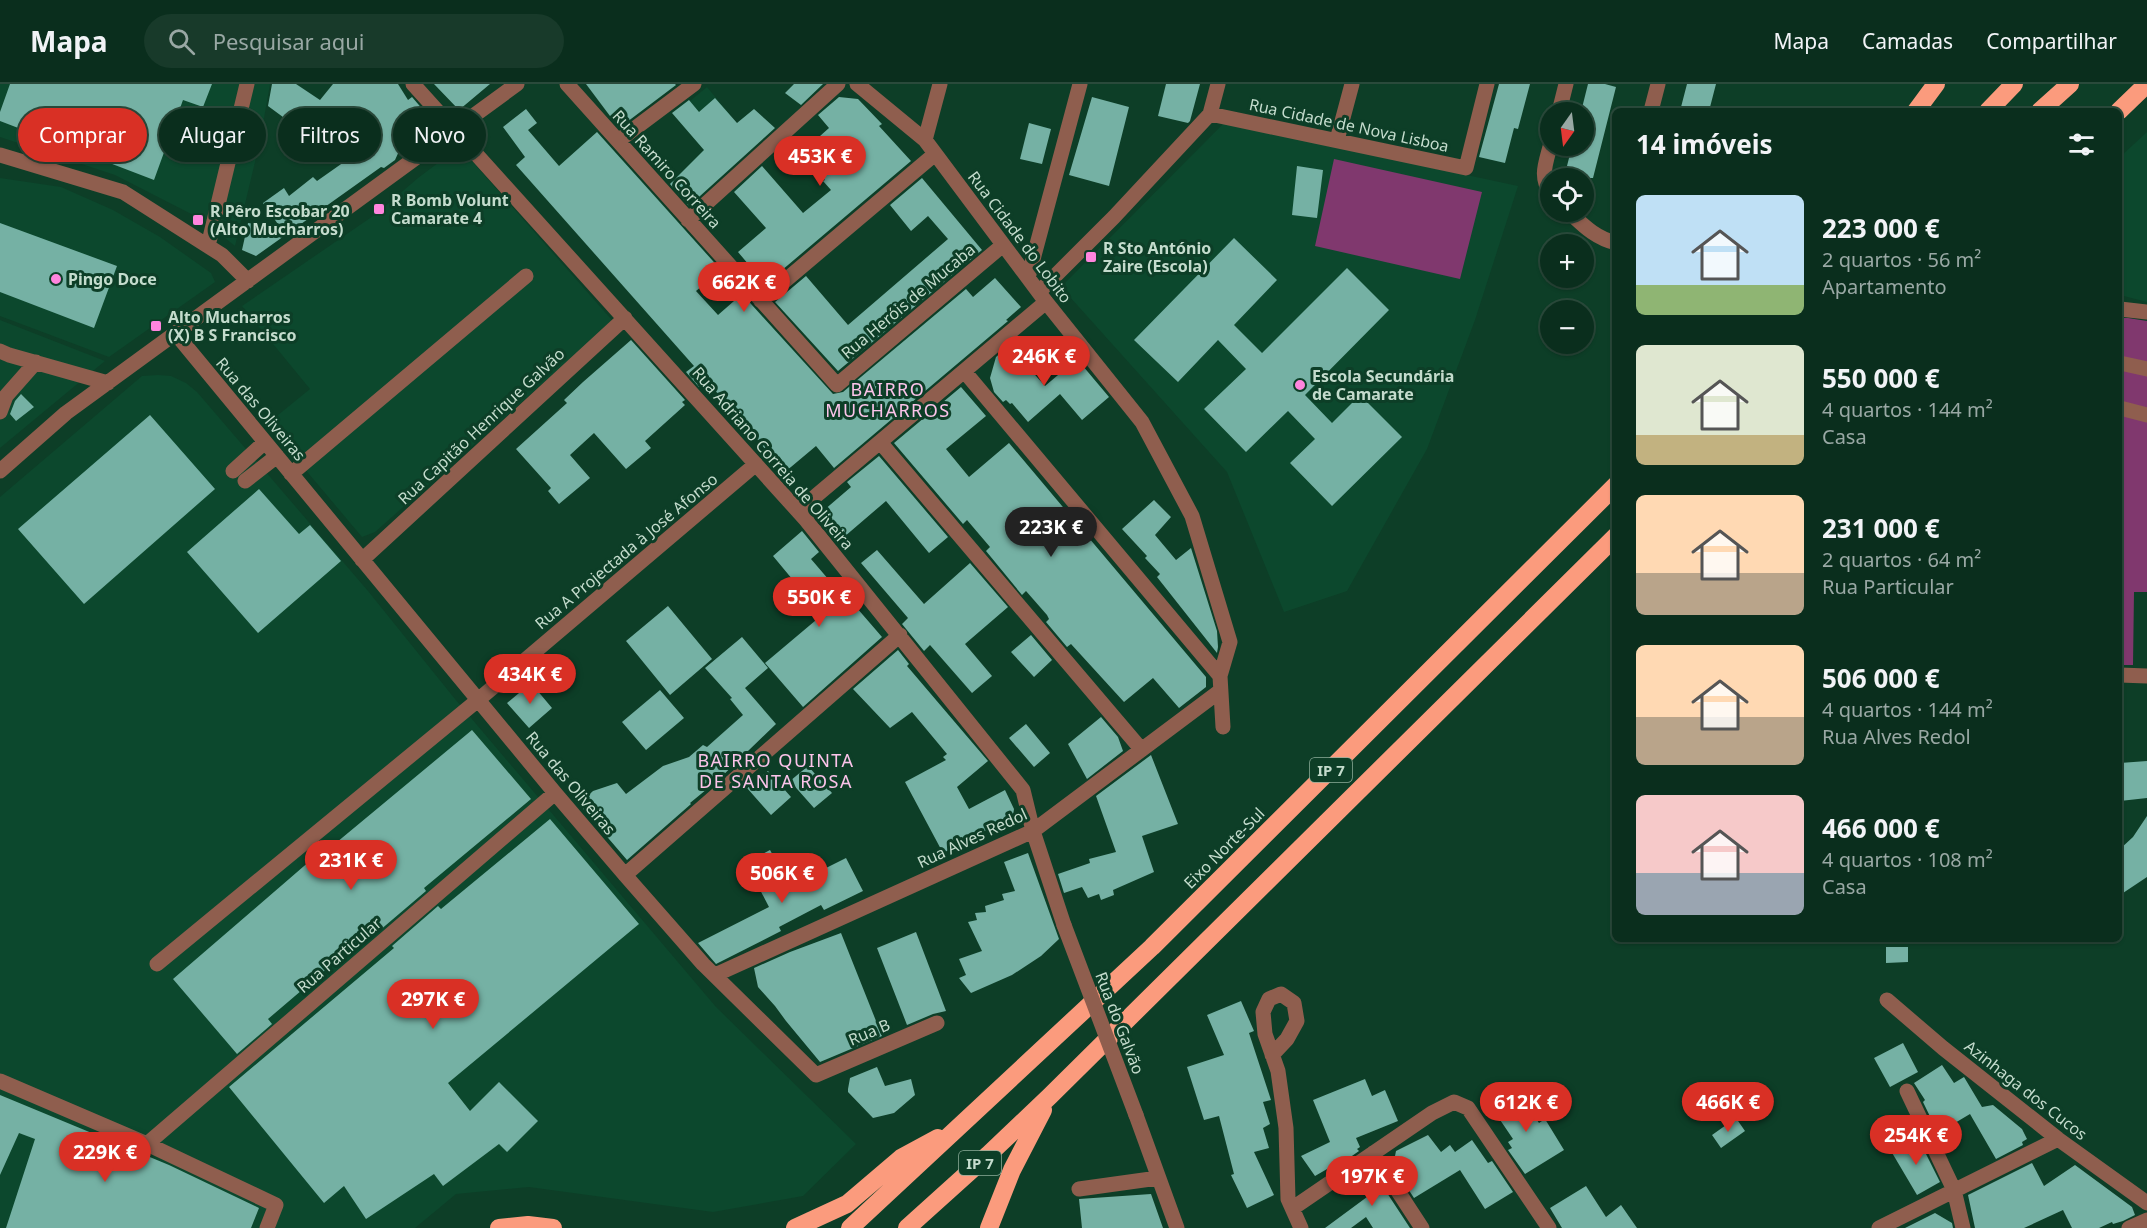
<!DOCTYPE html>
<html lang="pt">
<head>
<meta charset="utf-8">
<style>
	:root { --surface:#0a2e1d; --page:#183a2a; --text:#f1f3f6; --muted:#99a8a4; --line:#2a4a3b; --accent:#d93025 }
	body { margin:0; font-family:"Noto Sans",sans-serif; background:var(--page); color:var(--text); height:100vh; display:flex; flex-direction:column; font-size:22px; white-space:nowrap }
	* { box-sizing:border-box; margin:0 }
	p { font-size:20px; color:var(--muted) }
	.icon { flex:none; width:33px; height:33px; fill:none; stroke:currentColor; stroke-width:2; stroke-linecap:round; stroke-linejoin:round }
	.map { position:relative; flex:1; overflow:hidden }
	.panel { position:absolute; left:1612px; top:24px; width:510px; height:834px; display:flex; flex-direction:column; background:var(--surface); border-radius:9px; box-shadow:0 2px 4px #0004,0 0 0 2px var(--line) }
	.panel>* { flex:none }
	.top-card { position:absolute; left:18px; top:24px; width:570px; height:54px; display:flex; gap:12px }
	.needle { width:39px; rotate:194deg }
	.buttons { position:absolute; left:1540px; top:18px; display:grid; gap:12px }
	.buttons a { display:grid; place-items:center; width:54px; height:54px; border-radius:50%; background:var(--surface); box-shadow:0 2px 4px #0004,0 0 0 2px var(--line); font-size:30px }
	.price { position:absolute; translate:-50% -51px; padding:0 14px; border-radius:21px; background:var(--accent); color:#fff; font-size:20px; line-height:39px; filter:drop-shadow(0 2px 3px #0008) }
	.price::after { content:''; position:absolute; left:50%; top:36px; width:18px; height:14px; margin-left:-9px; background:inherit; clip-path:polygon(0 0,100% 0,50% 100%) }
	.price.on { background:#222; color:#fff }
	ul { padding:0; list-style:none }
	li { display:flex; align-items:center; gap:18px; height:150px; padding:0 24px }
	li span { display:grid; place-items:center; flex:none; width:168px; height:120px; border-radius:9px; color:#555 }
	li>.icon { margin-inline-start:auto }
	span .icon { width:72px; height:72px; fill:#fffc; stroke-width:1 }
	li b { font-size:26px }
	h2 { display:flex; justify-content:space-between; align-items:center; height:72px; padding:0 24px; font-size:26px }
	.pill { padding:0 21px; border-radius:27px; background:var(--surface); box-shadow:0 2px 4px #0004,0 0 0 2px var(--line); font-size:21px; line-height:54px }
	.pill.on { background:var(--accent); color:#fff }
	header { display:flex; align-items:center; gap:36px; box-sizing:border-box; height:84px; padding:0 30px; background:var(--surface); border-bottom:2px solid var(--line) }
	header strong { font-size:28px }
	nav { display:flex; gap:33px; margin-inline-start:auto; font-size:21px }
	.search { width:420px; height:54px; background:var(--page); display:flex; align-items:center; gap:15px; box-sizing:border-box; padding:0 21px; border-radius:33px; color:var(--muted); font-size:22px }
	.map>svg:first-child { display:block }
	.built { fill:#0c482d }
	.green { fill:#80386e }
	.building { fill:#75b1a4 }
	.lines { fill:none; stroke-linecap:round; stroke-linejoin:round }
	.minor { stroke:#8f5e4e; stroke-width:15 }
	.highway { stroke:#fb9b7d; stroke-width:18 }
	.minor-bridge { stroke:#8f5e4e; stroke-width:15 }
	.poi-dot { fill:#ff85de; stroke:#0d3e27; stroke-width:2 }
	.labels { text-anchor:middle; dominant-baseline:central; stroke-width:6; stroke-linejoin:round; paint-order:stroke }
	.shield { fill:#0d3e27; stroke:#8dad9b; stroke-width:1.5 }
	.shield-label { font-size:15px; font-weight:bold; fill:#c4dccd }
	.street-label { font-size:16px; fill:#c4dccd; stroke:#0d3e27 }
	.poi-label { font-size:16px; font-weight:bold; fill:#c4dccd; stroke:#0d3e27; text-anchor:start }
	.neighbourhood-label { font-size:18px; letter-spacing:1.5px; fill:#fcc4ea; stroke:#0d3e27 }
</style>
</head>
<body>
<header>
<strong>Mapa</strong>
<div class="search"><svg class="icon" aria-label="search" viewBox="0 0 24 24"><circle cx="10" cy="10" r="6"/><path d="M15 15l6 6"/></svg>Pesquisar aqui</div>
<nav><a>Mapa</a><a>Camadas</a><a>Compartilhar</a></nav>
</header>
<div class="map">
<svg width="2147" height="1144" viewBox="0 0 2147 1144">
	<rect width="100%" height="100%" fill="#0d3e27"/>
	<path class="built" d="M0,0H270L260,57L235,162L203,136L115,91L0,53Z
		M707,3L731,32L699,60L674,30Z
		M1224,39L1518,102L1475,236L1427,365L1347,507L1284,528L1227,388L1061,203Z
		M2147,48V218L2120,211V73Z
		M453,71L471,76L611,235V239L375,448L362,453L267,340L310,305L242,222L376,130L418,94L446,73Z
		M0,94L61,103L113,126L160,153L211,189L215,198L109,273L0,232Z
		M0,236L105,277L0,364Z
		M158,291L171,292L186,299L197,308L368,507L455,615L716,923L856,1060L803,1112L713,1128L529,1103L456,1110L415,1144H0V413L142,292Z"/>
	<path class="green" d="M1334,75L1482,108L1460,195L1315,162Z
		M2120,234H2128L2147,237V508H2134L2133,581H2122V542H2120Z"/>
	<path class="building" d="M10,0H212L203,23L183,16L154,96L0,37V28Z
		M272,0H296L320,16L333,0H398L408,16L412,13L437,42L412,62L405,54L395,76L384,84L381,83L256,172L242,166L248,139L280,143L263,119L284,104L289,112L313,93L317,97L344,78L268,22Z
		M434,0H490L459,26Z
		M586,0H675L676,1L619,44Z
		M794,0H823L801,21L785,9Z
		M1166,0H1200L1190,37L1188,39L1158,32Z
		M1499,0H1530L1518,45L1514,44L1505,79L1479,73Z
		M1588,0H1605L1616,3L1593,94H1564L1572,62H1584V28H1581Z
		M1687,0H1716L1709,27H1680Z
		M839,13L858,15L882,40L879,42L911,77L762,203L757,197L760,194L738,168L766,144L734,108L762,82L803,129L831,106L823,97L825,96L801,69L829,44L818,31Z
		M1092,13L1129,23L1109,102L1069,91Z
		M715,14L737,39L754,25L775,44L689,122L670,100L704,66L672,29L689,16L699,28Z
		M526,25L537,39L528,46L559,82L597,48L721,186L696,207L718,231L742,210L833,310L843,308L966,205L973,213L995,194L1021,223L1006,236L1008,237L834,384L816,362L785,388L707,297L699,303L686,288L694,282L516,81L525,73L503,43Z
		M1029,39L1051,45L1042,80L1020,75Z
		M1297,82L1323,86L1317,134L1292,131Z
		M922,94L982,166L838,287L775,218L806,192L848,241L948,155L928,132L911,147L890,121Z
		M0,139L117,182L94,244L0,208Z
		M1234,154L1277,196L1234,241L1262,269L1347,184L1389,226L1305,311L1332,339L1360,311L1402,353L1332,422L1290,379L1315,355L1288,327L1246,368L1204,325L1246,285L1218,256L1178,298L1134,256Z
		M631,256L685,316L682,318L685,321L645,357L651,364L626,385L594,349L570,371L590,394L559,420L548,407L551,404L516,365L567,319L564,316L583,298Z
		M1009,262L1045,302L1077,275L1109,313L1082,336L1060,310L1028,338L1012,319L1010,320L1006,316L1003,318L994,308L990,294L996,273Z
		M961,303L986,332L946,365L969,393L1009,359L1206,593V603L1179,624L1153,594L1124,618L1071,560L1067,563L1046,538L1049,535L1047,531L1026,507L1022,511L986,467L990,463L967,436L963,440L894,359Z
		M21,310L34,323L16,337L10,330L15,317Z
		M150,331L215,405L84,520L18,445Z
		M879,372L948,453L929,469L886,417L837,459L816,433L851,403L847,398Z
		M259,405L299,450L310,441L341,477L258,549L187,468Z
		M1154,416L1171,433L1155,451L1176,476L1191,464L1217,547L1218,563L1217,569L1157,493L1160,490L1145,474L1147,472L1122,445Z
		M802,447L819,468L811,475L829,496L831,494L882,553L803,623L765,579L822,531L773,472Z
		M877,466L924,520L970,479L1008,523L965,560L992,592L972,609L930,561L924,567L902,540L908,534L861,479Z
		M668,522L712,575L670,611L626,557Z
		M1031,551L1052,576L1034,593L1011,568Z
		M742,553L768,584L745,604L776,640L718,696L690,719L691,720L627,776L579,720L593,707L617,699L626,710L663,682L689,673L703,661L707,663L743,631L730,615L732,614L705,584Z
		M898,566L909,580L907,582L988,677L957,703L969,725L1005,706L1014,725L1013,732L943,769L905,698L946,676L943,673L947,670L912,628L890,644L853,605Z
		M531,599L552,624L529,644L507,619Z
		M660,606L684,634L646,666L622,638Z
		M1101,633L1118,653L1123,667L1087,695L1068,660Z
		M1026,640L1050,669L1034,683L1009,654Z
		M472,646L531,715L424,804L426,807L379,847L376,843L268,935L272,940L237,970L173,895L311,776L313,778Z
		M1151,671L1178,740L1142,752L1154,788L1113,806L1114,811L1101,816L1099,810L1088,814L1082,803L1064,809L1058,790L1090,779L1089,775L1116,768L1096,712Z
		M2147,677V714L2120,717V679Z
		M808,682L832,709L814,724L790,697Z
		M768,687L791,713L771,731L747,704Z
		M2147,732V793L2120,811V765L2133,753Z
		M550,735L639,840L448,999L470,1027L499,998L538,1037L507,1068L499,1060L443,1102L434,1090L366,1135L344,1102L324,1119L229,1003L394,864L392,862L438,822L441,825Z
		M770,766L790,802L846,774L863,807L824,826L821,821L779,843L781,847L716,880L698,859L769,823L746,779Z
		M1028,769L1059,855L1041,872L1012,891L971,909L959,894L966,891L959,875L982,867L968,838L977,836L975,829L986,828L985,822L1004,816L1002,810L1015,807L1004,778Z
		M916,848L946,927L933,930L907,941L877,864Z
		M841,849L882,952L820,978L786,937L775,922L758,903L754,884L790,868Z
		M1886,863H1908V878L1886,879Z
		M1241,917L1254,947L1249,949L1271,1016L1263,1018L1270,1040L1263,1044L1269,1064L1254,1068L1274,1111L1247,1124L1231,1091L1234,1090L1219,1032L1204,1036L1187,983L1224,971L1207,931Z
		M1903,959L1918,988L1890,1003L1874,974Z
		M1942,981L1954,999L1964,993L1982,1023L1993,1021L2022,1045L2027,1055L2022,1058L2023,1061L1996,1075L1970,1030L1938,1049L1923,1018L1925,1016L1914,999Z
		M877,983L885,1002L911,995L915,1011L894,1029L873,1034L848,1008V1005L850,994Z
		M1365,995L1372,1012L1385,1006L1398,1037L1356,1054L1360,1063L1357,1065L1359,1067L1342,1079L1341,1077L1315,1092L1301,1072L1330,1058L1313,1016Z
		M1515,1004L1539,1039L1545,1035L1564,1066L1525,1090L1508,1066L1512,1064L1508,1058L1513,1055L1490,1021Z
		M0,1011L169,1081L259,1124L251,1144H6L35,1055L19,1049L0,1091Z
		M1736,1034L1745,1047L1721,1064L1712,1051Z
		M1428,1051L1441,1068L1450,1061L1455,1068L1472,1056L1488,1079L1492,1077L1513,1108L1485,1125L1460,1086L1414,1114L1393,1082L1396,1067Z
		M1917,1052L1940,1098L1917,1111L1891,1067Z
		M2032,1079L2044,1102L2075,1081L2132,1123L2135,1131L2123,1137L2113,1140L2112,1138L2099,1144H2072L2063,1126L2024,1144H1975L1968,1111Z
		M1370,1083L1410,1144H1373L1366,1133L1351,1144H1325L1367,1113L1354,1094Z
		M1586,1102L1606,1133L1621,1121L1637,1144H1562L1550,1124Z
		M1151,1110L1163,1144H1082L1079,1115Z
		M1935,1129L1952,1139L1953,1144H1905Z"/>
	<g class="lines">
		<path class="minor" d="M413,0L806,436L1023,706L1033,747L1064,841
			M567,0L837,301L1003,161
			M857,0L925,56L1046,218L1142,338L1192,432L1230,558L1220,592L1223,643
			M1651,27L1658,0
			M1559,28L1566,0
			M1210,30L1466,84L1487,0
			M925,56L940,0
			M1337,56L1352,0
			M618,57L694,0
			M1551,59C1546,79 1539,92 1551,110
			M0,71L123,108L222,171L248,197
			M1569,128C1583,141 1595,154 1616,159
			M688,136L838,0
			M208,162L247,0
			M1028,194L1080,0
			M1039,208L1114,133L1210,30L1218,0
			M761,217L935,70
			M2120,225L2147,228
			M176,250L555,709L625,791L703,880L816,991L937,939
			M0,267L9,271L108,299
			M2120,279L2147,285
			M964,287L1220,592
			M2120,324L2147,331
			M0,328L6,312L36,278
			M880,358L1141,665
			M0,387L66,329L517,0
			M233,387L265,358
			M291,390L526,192
			M245,397L277,372
			M798,427L1046,218
			M362,476L625,234
			M2120,591L2147,592
			M625,791L900,551
			M157,880L478,616L756,380
			M715,891L1033,747L1220,607
			M1887,916L1943,964L2058,1055L2147,1119
			M1272,971L1287,955L1297,937L1294,919L1281,910L1269,915L1263,928L1265,950L1278,987L1286,1044L1288,1115L1301,1144
			M0,997L147,1060L276,1121L267,1144
			M1907,1007L1954,1106L1963,1144
			M1136,1031L1177,1144
			M147,1060L555,709
			M1373,1069L1422,1144
			M1079,1105L1158,1094
			M1293,1124L1432,1029L1454,1018L1468,1024L1549,1144
			M1879,1144L2058,1055
			M2129,1144L2147,1136"/>
		<path class="highway" d="M1916,27L1936,0
			M1988,27L2014,0
			M2040,27L2070,0
			M2119,27L2147,0
			M499,1144L528,1141L553,1144
			M795,1144L847,1120L901,1074L938,1054
			M850,1144L1152,863L1616,401
			M907,1144L988,1071L1050,1012L1616,452
			M989,1144L1012,1086L1043,1026"/>
		<path class="minor-bridge" d="M1064,841L1136,1031"/>
	</g>
	<g class="poi-dot">
		<rect x="373" y="119" width="12" height="12" rx="3"/>
		<rect x="192" y="130" width="12" height="12" rx="3"/>
		<rect x="1085" y="167" width="12" height="12" rx="3"/>
		<circle cx="56" cy="195" r="6"/>
		<rect x="150" y="236" width="12" height="12" rx="3"/>
		<circle cx="1300" cy="301" r="6"/>
	</g>
	<g class="labels">
		<g class="shield">
			<rect x="1310" y="674" width="42" height="24" rx="4.5"/>
			<rect x="959" y="1067" width="42" height="24" rx="4.5"/>
		</g>
		<g class="shield-label">
			<text x="1331" y="686">IP 7</text>
			<text x="980" y="1079">IP 7</text>
		</g>
		<g class="street-label">
			<text transform="translate(1349 41) rotate(12)">Rua Cidade de Nova Lisboa</text>
			<text transform="translate(667 85) rotate(48)">Rua Ramiro Correira</text>
			<text transform="translate(1020 153) rotate(53)">Rua Cidade do Lobito</text>
			<text transform="translate(908 217) rotate(-40)">Rua Heróis de Mucaba</text>
			<text transform="translate(261 325) rotate(50)">Rua das Oliveiras</text>
			<text transform="translate(481 342) rotate(-43)">Rua Capitão Henrique Galvão</text>
			<text transform="translate(773 374) rotate(49)">Rua Adriano Correia de Oliveira</text>
			<text transform="translate(626 467) rotate(-40)">Rua A Projectada à José Afonso</text>
			<text transform="translate(571 699) rotate(50)">Rua das Oliveiras</text>
			<text transform="translate(972 754) rotate(-25)">Rua Alves Redol</text>
			<text transform="translate(1224 764) rotate(-45)">Eixo Norte-Sul</text>
			<text transform="translate(339 871) rotate(-41)">Rua Particular</text>
			<text transform="translate(1120 939) rotate(69)">Rua do Galvão</text>
			<text transform="translate(869 948) rotate(-23)">Rua B</text>
			<text transform="translate(2026 1006) rotate(38)">Azinhaga dos Cucos</text>
		</g>
		<g class="poi-label">
			<text x="391" y="116">R Bomb Volunt<tspan x="391" dy="18">Camarate 4</tspan></text>
			<text x="210" y="127">R Pêro Escobar 20<tspan x="210" dy="18">(Alto Mucharros)</tspan></text>
			<text x="1103" y="164">R Sto António<tspan x="1103" dy="18">Zaire (Escola)</tspan></text>
			<text x="68" y="195">Pingo Doce</text>
			<text x="168" y="233">Alto Mucharros<tspan x="168" dy="18">(X) B S Francisco</tspan></text>
			<text x="1312" y="292">Escola Secundária<tspan x="1312" dy="18">de Camarate</tspan></text>
		</g>
		<g class="neighbourhood-label">
			<text x="888" y="305">BAIRRO<tspan x="888" dy="21">MUCHARROS</tspan></text>
			<text x="776" y="676">BAIRRO QUINTA<tspan x="776" dy="21">DE SANTA ROSA</tspan></text>
		</g>
	</g>
</svg>
<div class="buttons">
<a><svg class="needle" viewBox="-14 -14 28 28"><path d="M0-13l5 13h-10z" fill="#e53935"/><path d="M0 13l5-13h-10z" fill="#99a8a4"/></svg></a>
<a><svg class="icon" aria-label="locate" viewBox="0 0 24 24"><circle cx="12" cy="12" r="6"/><path d="M12 2v4M12 18v4M2 12h4M18 12h4"/></svg></a>
<a>+</a>
<a>−</a>
</div>
<b class="price" style="left:820px;top:103px">453K €</b>
<b class="price" style="left:744px;top:229px">662K €</b>
<b class="price" style="left:1044px;top:303px">246K €</b>
<b class="price on" style="left:1051px;top:474px">223K €</b>
<b class="price" style="left:819px;top:544px">550K €</b>
<b class="price" style="left:530px;top:621px">434K €</b>
<b class="price" style="left:351px;top:807px">231K €</b>
<b class="price" style="left:782px;top:820px">506K €</b>
<b class="price" style="left:433px;top:946px">297K €</b>
<b class="price" style="left:1526px;top:1049px">612K €</b>
<b class="price" style="left:1728px;top:1049px">466K €</b>
<b class="price" style="left:1916px;top:1082px">254K €</b>
<b class="price" style="left:105px;top:1099px">229K €</b>
<b class="price" style="left:1372px;top:1123px">197K €</b>
<div class="top-card">
<a class="pill on">Comprar</a>
<a class="pill">Alugar</a>
<a class="pill">Filtros</a>
<a class="pill">Novo</a>
</div>
<section class="panel">
<h2>14 imóveis<svg class="icon" aria-label="filters" viewBox="0 0 24 24"><path d="M4 7h16M4 17h16"/><circle cx="9" cy="7" r="2"/><circle cx="15" cy="17" r="2"/></svg></h2>
<ul>
<li><span style="background:linear-gradient(#bfe0f5 75%,#8fb573 0)"><svg class="icon" aria-label="home" viewBox="0 0 24 24"><path d="M3 11l9-7 9 7M6 9v11h12V9"/></svg></span><div><b>223 000 €</b><p>2 quartos · 56 m²</p><p>Apartamento</p></div></li>
<li><span style="background:linear-gradient(#dfe7d0 75%,#c2b280 0)"><svg class="icon" aria-label="home" viewBox="0 0 24 24"><path d="M3 11l9-7 9 7M6 9v11h12V9"/></svg></span><div><b>550 000 €</b><p>4 quartos · 144 m²</p><p>Casa</p></div></li>
<li><span style="background:linear-gradient(#ffd9b3 65%,#b9a48a 0)"><svg class="icon" aria-label="home" viewBox="0 0 24 24"><path d="M3 11l9-7 9 7M6 9v11h12V9"/></svg></span><div><b>231 000 €</b><p>2 quartos · 64 m²</p><p>Rua Particular</p></div></li>
<li><span style="background:linear-gradient(#ffd9b3 60%,#b9a48a 0)"><svg class="icon" aria-label="home" viewBox="0 0 24 24"><path d="M3 11l9-7 9 7M6 9v11h12V9"/></svg></span><div><b>506 000 €</b><p>4 quartos · 144 m²</p><p>Rua Alves Redol</p></div></li>
<li><span style="background:linear-gradient(#f6c9c9 65%,#9aa5b1 0)"><svg class="icon" aria-label="home" viewBox="0 0 24 24"><path d="M3 11l9-7 9 7M6 9v11h12V9"/></svg></span><div><b>466 000 €</b><p>4 quartos · 108 m²</p><p>Casa</p></div></li>
</ul>
</section>
</div>
</body>
</html>
